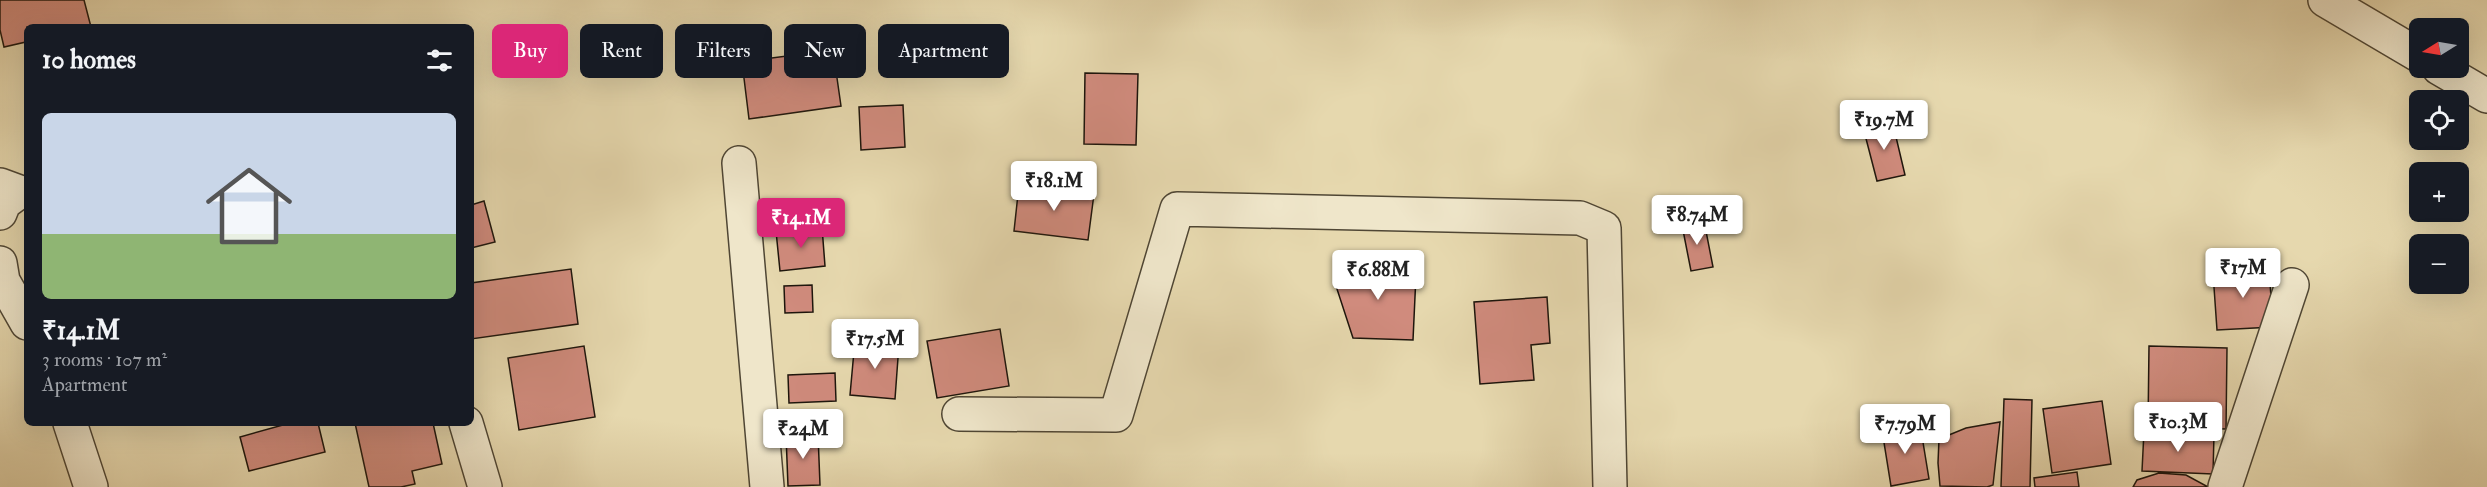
<!DOCTYPE html>
<html lang="en">
<head>
<meta charset="utf-8">
<style>
	:root { --surface:#171b24; --page:#242831; --text:#f1f3f6; --muted:#9ea1a6; --line:#363941; --accent:#db2777 }
	body { margin:0; font-family:"IM FELL Double Pica",serif; background:var(--page); color:var(--text); height:100vh; display:flex; flex-direction:column; font-size:22px; white-space:nowrap }
	* { box-sizing:border-box; margin:0 }
	p { font-size:20px; color:var(--muted) }
	.icon { flex:none; width:33px; height:33px; fill:none; stroke:currentColor; stroke-width:2; stroke-linecap:round; stroke-linejoin:round }
	.map { position:relative; flex:1; overflow:hidden }
	.details { position:absolute; left:24px; top:24px; width:450px; height:402px; display:flex; flex-direction:column; background:var(--surface); border-radius:9px; box-shadow:0 6px 24px #0002 }
	.details>* { flex:none }
	.banner { position:absolute; left:492px; top:24px; width:570px; height:54px; display:flex; gap:12px }
	.needle { width:39px; rotate:259deg }
	.controls { position:absolute; left:2409px; top:18px; display:grid; gap:12px }
	.controls a { display:grid; place-items:center; width:60px; height:60px; border-radius:9px; background:var(--surface); box-shadow:0 6px 24px #0002; font-size:30px }
	.price { position:absolute; translate:-50% -51px; padding:0 14px; border-radius:6px; background:#fff; color:#222; font-size:20px; line-height:39px; filter:drop-shadow(0 2px 3px #0008) }
	.price::after { content:''; position:absolute; left:50%; top:36px; width:18px; height:14px; margin-left:-9px; background:inherit; clip-path:polygon(0 0,100% 0,50% 100%) }
	.price.active { background:var(--accent); color:#fff }
	ul { padding:0; list-style:none }
	li { display:grid; align-content:center; gap:12px; height:318px; padding:0 18px }
	li+li { border-top:2px solid var(--line) }
	li span { display:grid; place-items:center; height:186px; border-radius:9px; color:#555 }
	li>.icon { margin-inline-start:auto }
	span .icon { width:108px; height:108px; fill:#fffc; stroke-width:1 }
	li b { font-size:26px }
	h2 { display:flex; justify-content:space-between; align-items:center; height:72px; padding:0 18px; font-size:26px }
	.chip { padding:0 21px; border-radius:9px; background:var(--surface); box-shadow:0 6px 24px #0002; font-size:21px; line-height:54px }
	.chip.active { background:var(--accent); color:#fff }
	.map>svg:first-child { display:block }
	.building { fill:#d08b7d; stroke:#1d150c; stroke-width:1.5 }
	.lines { fill:none; stroke-linecap:round; stroke-linejoin:round }
	.minor-casing { stroke:#4f4634; stroke-width:36 }
	.minor { stroke:#efe6ca; stroke-width:33 }
</style>
</head>
<body>
<div class="map">
<svg width="2487" height="487" viewBox="0 0 2487 487">
	<rect width="100%" height="100%" fill="#e6d8ae"/>
	<filter id="stains"><feTurbulence type="fractalNoise" baseFrequency=".00333" numOctaves="4"/><feColorMatrix values="0 0 0 0 .2 0 0 0 0 .09 0 0 0 0 .02 0 0 0 .5 -.17"/></filter>
	<radialGradient id="worn" r=".72"><stop offset=".6" stop-color="#630" stop-opacity="0"/><stop offset="1" stop-color="#630" stop-opacity=".3"/></radialGradient>
	<path class="building" d="M0,0H84L91,27H27V47L26,42L4,47L0,30Z
		M833,50L841,106L749,119L742,62Z
		M1085,73L1138,74L1136,145L1084,144Z
		M903,105L905,147L861,150L859,107Z
		M1892,120L1905,175L1877,181L1863,127Z
		M1019,185L1094,194L1088,240L1014,231Z
		M484,201L495,242L471,248V205Z
		M1704,221L1713,267L1691,271L1682,225Z
		M822,227L825,266L780,271L776,231Z
		M1360,254L1381,265L1416,275L1413,340L1353,338L1336,286Z
		M2269,268L2273,327L2217,330L2213,273Z
		M571,269L578,324L471,339V283Z
		M812,285L813,312L785,313L784,286Z
		M1547,297L1550,343L1531,345L1534,380L1480,384L1474,302Z
		M1000,329L1009,386L937,398L927,341Z
		M855,340L899,344L895,399L850,395Z
		M584,346L595,417L519,430L508,358Z
		M2149,346L2227,348L2226,429L2148,427Z
		M835,373L836,401L789,403L788,375Z
		M2004,399L2032,400L2030,487H2001Z
		M2102,401L2111,464L2052,473L2043,409Z
		M2000,422L1993,485L1987,487L1940,486L1938,463L1939,439L1966,428Z
		M290,423H318L325,452L249,471L240,437Z
		M355,423H433L442,464L412,471L415,484L401,487H369Z
		M1920,424L1929,479L1891,486L1882,430Z
		M2144,431L2214,434L2213,474L2142,471Z
		M818,434L820,485L788,486L786,435Z
		M2077,472L2079,487H2035L2034,478Z
		M2159,473L2186,475L2208,487H2133L2137,480Z"/>
	<g class="lines">
		<g class="minor-casing">
			<path id="minor" d="M2325,0L2420,56
				M2439,68L2487,96
				M739,163L767,487
				M0,185L19,192L4,203L0,213
				M0,263L3,281L27,323
				M959,414L1116,415L1177,209L1580,218L1604,228L1610,487
				M70,423L91,487
				M466,423L485,487
				M2225,487L2292,285"/>
		</g>
		<use href="#minor" class="minor"/>
	</g>
	<rect width="100%" height="100%" filter="url(#stains)"/>
	<rect width="100%" height="100%" fill="url(#worn)"/>
</svg>
<div class="controls">
<a><svg class="needle" viewBox="-14 -14 28 28"><path d="M0-13l5 13h-10z" fill="#e53935"/><path d="M0 13l5-13h-10z" fill="#9ea1a6"/></svg></a>
<a><svg class="icon" aria-label="locate" viewBox="0 0 24 24"><circle cx="12" cy="12" r="6"/><path d="M12 2v4M12 18v4M2 12h4M18 12h4"/></svg></a>
<a>+</a>
<a>−</a>
</div>
<b class="price" style="left:1884px;top:151px">₹19.7M</b>
<b class="price" style="left:1054px;top:212px">₹18.1M</b>
<b class="price" style="left:1697px;top:246px">₹8.74M</b>
<b class="price active" style="left:801px;top:249px">₹14.1M</b>
<b class="price" style="left:2243px;top:299px">₹17M</b>
<b class="price" style="left:1378px;top:301px">₹6.88M</b>
<b class="price" style="left:875px;top:370px">₹17.5M</b>
<b class="price" style="left:2178px;top:453px">₹10.3M</b>
<b class="price" style="left:1905px;top:455px">₹7.79M</b>
<b class="price" style="left:803px;top:460px">₹24M</b>
<div class="banner">
<a class="chip active">Buy</a>
<a class="chip">Rent</a>
<a class="chip">Filters</a>
<a class="chip">New</a>
<a class="chip">Apartment</a>
</div>
<section class="details">
<h2>10 homes<svg class="icon" aria-label="filters" viewBox="0 0 24 24"><path d="M4 7h16M4 17h16"/><circle cx="9" cy="7" r="2"/><circle cx="15" cy="17" r="2"/></svg></h2>
<ul>
<li><span style="background:linear-gradient(#c9d6e8 65%,#8fb573 0)"><svg class="icon" aria-label="home" viewBox="0 0 24 24"><path d="M3 11l9-7 9 7M6 9v11h12V9"/></svg></span><div><b>₹14.1M</b><p>3 rooms · 107 m²</p><p>Apartment</p></div></li>
</ul>
</section>
</div>
</body>
</html>
